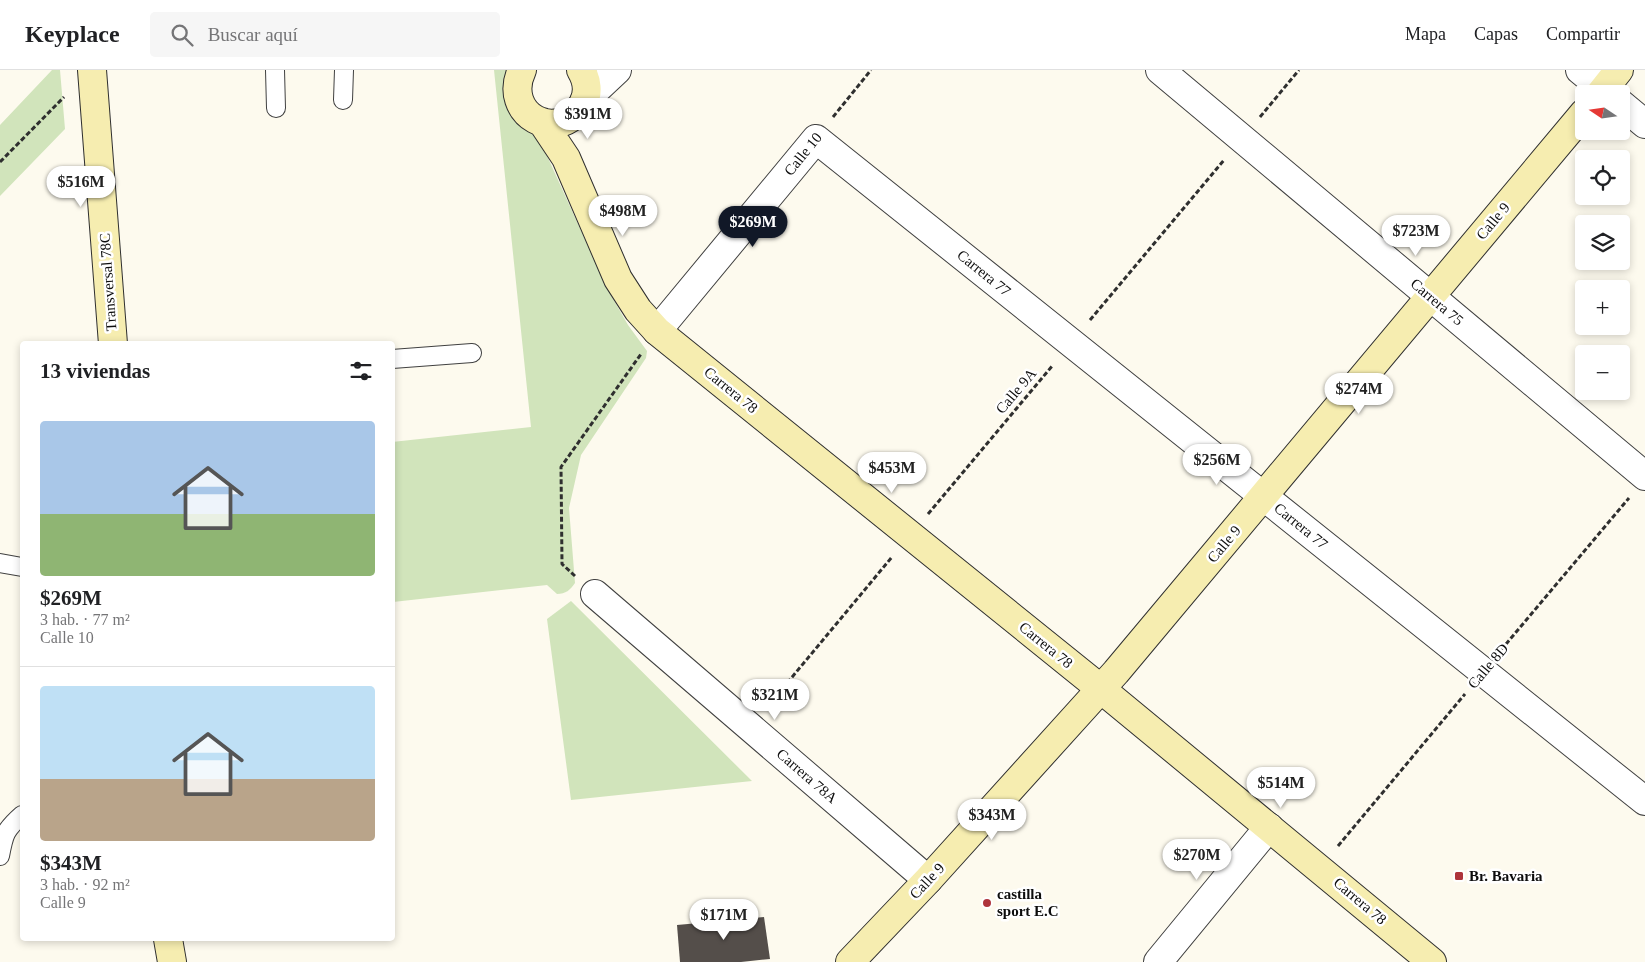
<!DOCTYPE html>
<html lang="es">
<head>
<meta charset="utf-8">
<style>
	:root { --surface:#fff; --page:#f6f6f6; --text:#202124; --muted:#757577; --line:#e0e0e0; --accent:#111827 }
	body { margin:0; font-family:"Times New Roman",serif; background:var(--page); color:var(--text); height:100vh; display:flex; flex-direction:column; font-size:19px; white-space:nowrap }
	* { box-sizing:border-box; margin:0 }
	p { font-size:16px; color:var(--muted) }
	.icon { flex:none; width:28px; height:28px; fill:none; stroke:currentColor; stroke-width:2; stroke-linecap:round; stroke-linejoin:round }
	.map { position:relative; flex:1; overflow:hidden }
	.sheet { position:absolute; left:20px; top:271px; width:375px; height:600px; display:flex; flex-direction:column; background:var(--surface); border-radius:5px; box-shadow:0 2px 8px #0003 }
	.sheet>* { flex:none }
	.needle { width:32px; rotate:283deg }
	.tools { position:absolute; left:1575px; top:15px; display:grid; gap:10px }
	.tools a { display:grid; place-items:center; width:55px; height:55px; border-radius:5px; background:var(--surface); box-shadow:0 2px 8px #0003; font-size:25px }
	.price { position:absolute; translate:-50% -42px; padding:0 11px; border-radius:18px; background:#fff; color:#222; font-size:16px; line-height:32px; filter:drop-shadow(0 1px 2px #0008) }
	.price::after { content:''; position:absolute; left:50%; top:30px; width:15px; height:11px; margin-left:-8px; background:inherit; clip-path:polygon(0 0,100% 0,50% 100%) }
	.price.active { background:var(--accent); color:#fff }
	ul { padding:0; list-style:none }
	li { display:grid; align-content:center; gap:10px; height:265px; padding:0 20px }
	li+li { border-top:1px solid var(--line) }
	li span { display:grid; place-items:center; height:155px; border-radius:5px; color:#555 }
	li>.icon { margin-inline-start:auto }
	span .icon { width:90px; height:90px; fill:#fffc; stroke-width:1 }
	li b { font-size:21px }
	h2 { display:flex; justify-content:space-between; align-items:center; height:60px; padding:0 20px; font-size:21px }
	header { display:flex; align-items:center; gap:30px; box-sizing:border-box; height:70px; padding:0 25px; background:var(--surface); border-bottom:1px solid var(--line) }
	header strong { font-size:24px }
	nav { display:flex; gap:28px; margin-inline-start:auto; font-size:18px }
	.search { width:350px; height:45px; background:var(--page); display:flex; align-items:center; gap:12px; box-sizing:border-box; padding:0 18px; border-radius:5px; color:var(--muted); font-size:19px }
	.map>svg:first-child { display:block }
	.green { fill:#d1e4bb }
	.building { fill:#544e4a }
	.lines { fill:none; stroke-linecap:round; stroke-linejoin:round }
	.lane-casing { stroke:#404040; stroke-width:20 }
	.street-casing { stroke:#404040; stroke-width:30 }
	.secondary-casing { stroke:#2f2f2f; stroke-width:30 }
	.path { stroke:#2f2f2f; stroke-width:3; stroke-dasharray:5 2.5; stroke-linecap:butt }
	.lane { stroke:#fff; stroke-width:18 }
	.street { stroke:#fff; stroke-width:28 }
	.secondary { stroke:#f6edb0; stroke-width:28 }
	.poi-dot { fill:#ae343c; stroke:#fff; stroke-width:2 }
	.labels { text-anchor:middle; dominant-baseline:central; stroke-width:5; stroke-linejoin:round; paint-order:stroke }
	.street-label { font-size:15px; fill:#0d0d0d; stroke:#fff }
	.poi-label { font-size:15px; font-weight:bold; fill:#0d0d0d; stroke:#fff; text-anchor:start }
</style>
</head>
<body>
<header>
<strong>Keyplace</strong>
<div class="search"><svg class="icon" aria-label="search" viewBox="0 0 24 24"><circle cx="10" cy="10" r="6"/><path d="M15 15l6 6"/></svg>Buscar aquí</div>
<nav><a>Mapa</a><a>Capas</a><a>Compartir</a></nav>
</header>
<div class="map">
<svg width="1645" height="892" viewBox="0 0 1645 892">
	<rect width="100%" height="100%" fill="#fdfaee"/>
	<path class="green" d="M52,0H60L65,59L0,126V55Z
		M494,0H506L509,2L608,220L628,255L647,281L646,288L581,385L569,438L575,513C570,520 566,524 557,524L547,515L393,532L392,372L531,357Z
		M571,531L752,711L571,730L547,549Z"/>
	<path class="building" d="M764,847L770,889L741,892H680L677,855Z"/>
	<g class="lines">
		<g class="lane-casing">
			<path id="lane" d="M275,0L276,38
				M343,30L344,0
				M392,289L472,283
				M0,493L22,497
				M0,786C4,764 5,760 22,745"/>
		</g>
		<g class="street-casing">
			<path id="street" d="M1160,0L1645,406
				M1580,0L1609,24
				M585,30L617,0
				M1621,34L1645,54
				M657,261L816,69L1645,731
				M595,524L928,810
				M1158,892L1269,757"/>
		</g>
		<g class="secondary-casing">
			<path id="secondary" d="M92,0L113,274
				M522,0C501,44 558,76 583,34C589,23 587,10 581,0
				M1600,24L1619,0
				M542,52L566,88L618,209L638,240L657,261L1101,619L1432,892
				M168,869L172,892
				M850,892L928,810L1116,602L1584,43"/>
		</g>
		<path class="path" d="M833,47L871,0
			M1260,47L1299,0
			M0,92L64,27
			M1090,250L1224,90
			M928,444L1053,295
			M575,506L562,494L561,397L641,284
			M1501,580L1629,428
			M768,636L892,487
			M1338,776L1465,624"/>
		<use href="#lane" class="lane"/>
		<use href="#street" class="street"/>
		<use href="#secondary" class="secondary"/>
	</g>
	<g class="poi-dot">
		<rect x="1454" y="801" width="10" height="10" rx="2.5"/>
		<circle cx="987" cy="833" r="5"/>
	</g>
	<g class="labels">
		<g class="street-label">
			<text transform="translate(803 84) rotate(-51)">Calle 10</text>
			<text transform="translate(1493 151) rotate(-50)">Calle 9</text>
			<text transform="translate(984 203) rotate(39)">Carrera 77</text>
			<text transform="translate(108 212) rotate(-94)">Transversal 78C</text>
			<text transform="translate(1437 232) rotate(40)">Carrera 75</text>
			<text transform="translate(731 320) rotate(39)">Carrera 78</text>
			<text transform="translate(1016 321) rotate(-50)">Calle 9A</text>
			<text transform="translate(1301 456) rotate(39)">Carrera 77</text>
			<text transform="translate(1224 474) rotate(-50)">Calle 9</text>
			<text transform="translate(1046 575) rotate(39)">Carrera 78</text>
			<text transform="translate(1488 596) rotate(-50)">Calle 8D</text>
			<text transform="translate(807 706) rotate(41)">Carrera 78A</text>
			<text transform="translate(927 811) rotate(-47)">Calle 9</text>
			<text transform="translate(1360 831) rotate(40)">Carrera 78</text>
		</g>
		<g class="poi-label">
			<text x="1469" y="806">Br. Bavaria</text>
			<text x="997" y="824">castilla<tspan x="997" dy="17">sport E.C</tspan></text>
		</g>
	</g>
</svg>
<div class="tools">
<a><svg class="needle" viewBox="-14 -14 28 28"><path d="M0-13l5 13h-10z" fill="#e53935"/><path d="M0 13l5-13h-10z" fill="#757577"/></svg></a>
<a><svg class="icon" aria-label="locate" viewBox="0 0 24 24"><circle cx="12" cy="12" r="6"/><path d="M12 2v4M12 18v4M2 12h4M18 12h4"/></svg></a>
<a><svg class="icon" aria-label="layers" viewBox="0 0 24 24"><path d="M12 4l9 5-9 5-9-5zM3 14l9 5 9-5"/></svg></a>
<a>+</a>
<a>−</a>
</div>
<b class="price" style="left:588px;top:70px">$391M</b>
<b class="price" style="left:81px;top:138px">$516M</b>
<b class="price" style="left:623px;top:167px">$498M</b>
<b class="price active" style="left:753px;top:178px">$269M</b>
<b class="price" style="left:1416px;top:187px">$723M</b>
<b class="price" style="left:1359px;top:345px">$274M</b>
<b class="price" style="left:1217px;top:416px">$256M</b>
<b class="price" style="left:892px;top:424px">$453M</b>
<b class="price" style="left:775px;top:651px">$321M</b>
<b class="price" style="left:1281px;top:739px">$514M</b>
<b class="price" style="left:992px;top:771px">$343M</b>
<b class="price" style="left:1197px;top:811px">$270M</b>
<b class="price" style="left:724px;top:871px">$171M</b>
<section class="sheet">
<h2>13 viviendas<svg class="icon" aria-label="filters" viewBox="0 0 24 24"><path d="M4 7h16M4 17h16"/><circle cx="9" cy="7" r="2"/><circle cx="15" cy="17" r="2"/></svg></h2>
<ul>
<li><span style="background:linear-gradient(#a9c7e8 60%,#8fb573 0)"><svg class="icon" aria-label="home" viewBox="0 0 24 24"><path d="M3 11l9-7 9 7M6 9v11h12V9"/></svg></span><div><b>$269M</b><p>3 hab. · 77 m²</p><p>Calle 10</p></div></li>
<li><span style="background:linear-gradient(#bfe0f5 60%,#b9a48a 0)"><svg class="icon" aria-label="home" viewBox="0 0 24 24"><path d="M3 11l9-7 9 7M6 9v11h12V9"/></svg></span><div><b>$343M</b><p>3 hab. · 92 m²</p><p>Calle 9</p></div></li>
</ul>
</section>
</div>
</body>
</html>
